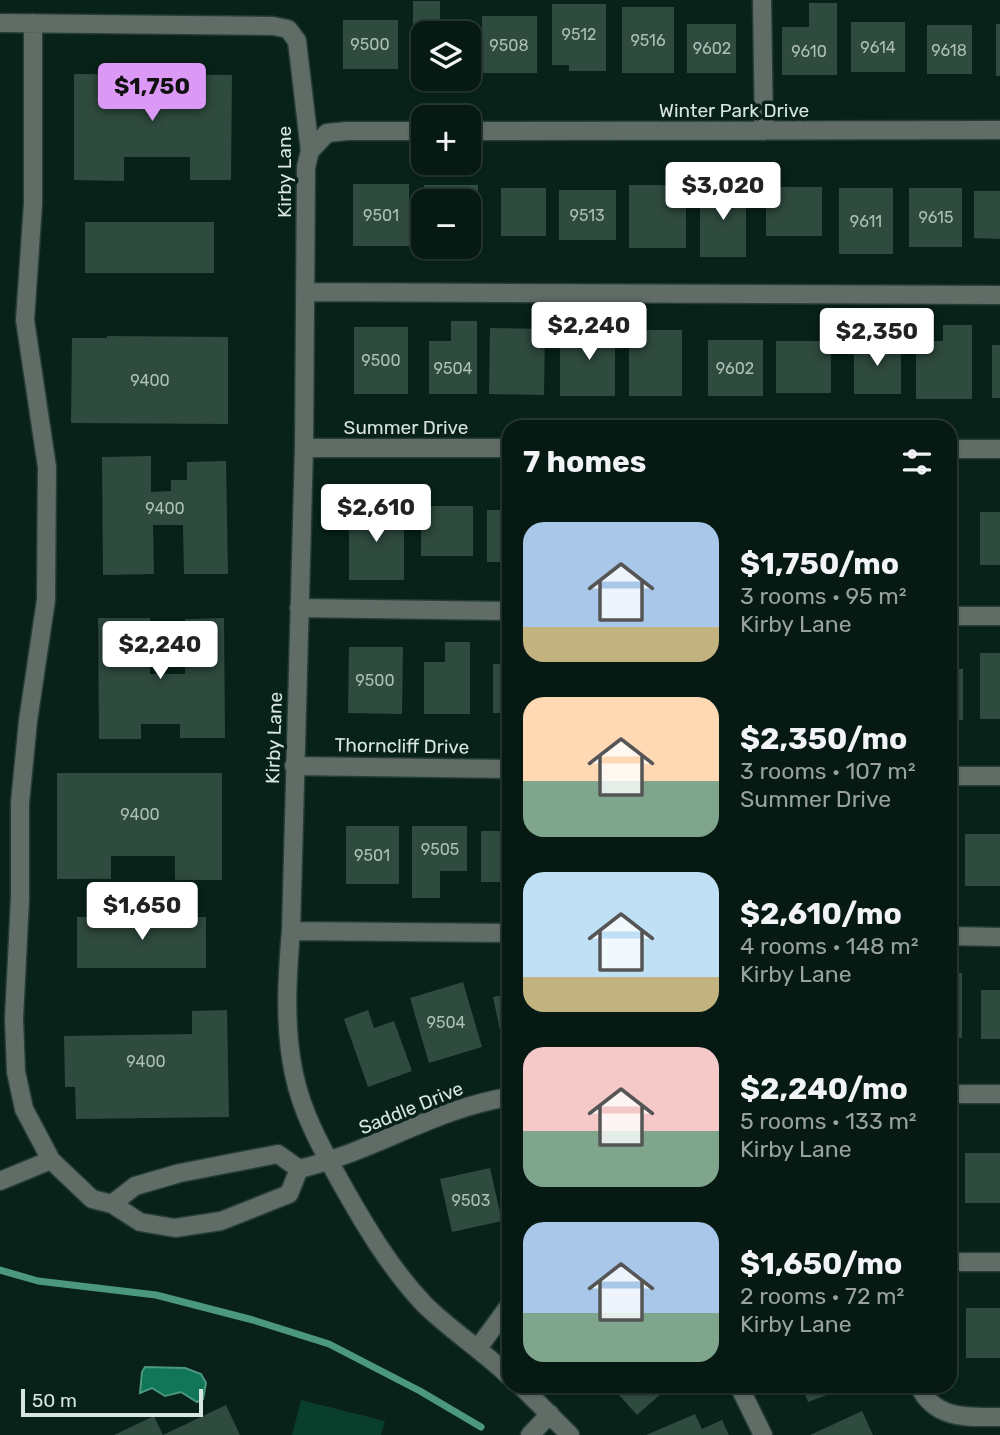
<!DOCTYPE html>
<html lang="en">
<head>
<meta charset="utf-8">
<style>
	:root { --surface:#061a13; --page:#142721; --text:#f1f3f6; --muted:#98a1a0; --line:#273833; --accent:#db99f5 }
	body { margin:0; font-family:Rubik,sans-serif; background:var(--page); color:var(--text); height:100vh; display:flex; flex-direction:column; font-size:26px; white-space:nowrap }
	* { box-sizing:border-box; margin:0 }
	p { font-size:23px; color:var(--muted) }
	.icon { flex:none; width:38px; height:38px; fill:none; stroke:currentColor; stroke-width:2; stroke-linecap:round; stroke-linejoin:round }
	.map { position:relative; flex:1; overflow:hidden }
	.side { position:absolute; left:502px; top:420px; width:455px; height:973px; display:flex; flex-direction:column; background:var(--surface); border-radius:21px; box-shadow:0 2px 5px #0004,0 0 0 2px var(--line) }
	.side>* { flex:none }
	.controls { position:absolute; left:411px; top:21px; display:grid; gap:14px }
	.controls a { display:grid; place-items:center; width:70px; height:70px; border-radius:14px; background:var(--surface); box-shadow:0 2px 5px #0004,0 0 0 2px var(--line); font-size:35px }
	.scale { position:absolute; left:21px; bottom:18px; width:182px; box-sizing:border-box; padding-left:7px; border:4px solid #d7e6df; border-top:0; font-size:19px; line-height:24px; white-space:nowrap; color:#d7e6df; -webkit-text-stroke:5px #082219; paint-order:stroke }
	.price { position:absolute; translate:-50% -60px; padding:0 16px; border-radius:7px; background:#fff; color:#222; font-size:23px; line-height:46px; filter:drop-shadow(0 2px 4px #0008) }
	.price::after { content:''; position:absolute; left:50%; top:42px; width:21px; height:16px; margin-left:-10px; background:inherit; clip-path:polygon(0 0,100% 0,50% 100%) }
	.price.current { background:var(--accent); color:#111 }
	ul { padding:0; list-style:none }
	li { display:flex; align-items:center; gap:21px; height:175px; padding:0 21px }
	li span { display:grid; place-items:center; flex:none; width:196px; height:140px; border-radius:21px; color:#555 }
	li>.icon { margin-inline-start:auto }
	span .icon { width:84px; height:84px; fill:#fffc; stroke-width:1 }
	li b { font-size:30px }
	h2 { display:flex; justify-content:space-between; align-items:center; height:84px; padding:0 21px; font-size:30px }
	.map>svg:first-child { display:block }
	.green { fill:#093e2d }
	.water { fill:#117557; stroke:#4c9780; stroke-width:2 }
	.lines { fill:none; stroke-linecap:round; stroke-linejoin:round }
	.stream { stroke:#4c9780; stroke-width:7 }
	.building { fill:#2f4a3e }
	.minor-casing { stroke:#253d35; stroke-width:21 }
	.minor { stroke:#606c66; stroke-width:18 }
	.labels { text-anchor:middle; dominant-baseline:central; stroke-width:7; stroke-linejoin:round; paint-order:stroke }
	.number-label { font-size:16px; fill:#adbfb7 }
	.street-label { font-size:19px; fill:#d7e6df; stroke:#082219 }
</style>
</head>
<body>
<div class="map">
<svg width="1000" height="1435" viewBox="0 0 1000 1435">
	<rect width="100%" height="100%" fill="#082219"/>
	<path class="green" d="M301,1400L385,1421L381,1435H292Z"/>
	<path class="water" d="M145,1367L185,1368L201,1374L206,1383L203,1399L197,1402L181,1392L165,1396L152,1388L140,1393L142,1372Z"/>
	<g class="lines">
		<path class="stream" d="M0,1270L38,1281L156,1295L253,1320L329,1344L420,1391L481,1427"/>
	</g>
	<path class="building" d="M413,1H440V20H461V33H424V73H413Z
		M809,3H837V75H782V27H809Z
		M552,4H606V71H569V65H552Z
		M622,7H674V73H622Z
		M482,16H537V73H482Z
		M343,20H398V69H343Z
		M851,22H905V72H851Z
		M687,24H736V73H687Z
		M996,24H1000V76H996Z
		M927,25H972V74H927Z
		M74,74L232,75L231,180H190V157H124V181L74,180Z
		M353,184H409V246H353Z
		M424,185H478V229H469V201H424Z
		M629,185H686V248H629Z
		M700,187H746V257H700Z
		M766,187H822V236H766Z
		M501,188H546V236H501Z
		M839,188H893V254H839Z
		M909,188H962V247H909Z
		M559,190H616V240H559Z
		M974,191H1000V239L974,238Z
		M85,222H214V273H85Z
		M424,247H451V257H424Z
		M451,321H477V394H429V341H451Z
		M585,321H615V396H560V339H585Z
		M943,325H972V399H916V341H943Z
		M354,327H408V394H354Z
		M490,328L545,329L544,395L489,394Z
		M629,330H682V396H629Z
		M107,336L228,337V424L71,423L72,338H107Z
		M708,340H763V396H708Z
		M776,341H831V393H776Z
		M854,343H901V394H854Z
		M992,345H1000V398H992Z
		M151,456V492L171,491V480H187V462L226,461L228,574H184L183,525H153L154,574L103,575L102,457Z
		M421,506H473V556H421Z
		M349,507H404V580H349Z
		M487,510H509V562H487Z
		M950,510H958V570H950Z
		M980,512H1000V565H980Z
		M98,618H150V674H185V619L224,618L225,738H180V724H141V739H99Z
		M445,642H470V714H424V662H445Z
		M349,647H403L402,714L348,713Z
		M980,653H1000V719H980Z
		M493,664H509V713H493Z
		M950,669H963V720H950Z
		M57,773H222V880H175V856H111V879H57Z
		M346,826H399V884H346Z
		M412,826H467V871H440V898H412Z
		M481,831H509V882H481Z
		M965,834H1000V886H965Z
		M77,917H206V968H77Z
		M950,973H962V1038H950Z
		M463,982L482,1047L429,1063L410,998Z
		M981,990H1000V1039H981Z
		M509,994V1044L503,1045L493,997Z
		M227,1010L229,1117L76,1119L75,1087H65L64,1036L192,1034V1011Z
		M368,1010L374,1028L394,1021L412,1071L368,1087L344,1019Z
		M965,1153H1000V1203H965Z
		M490,1168L502,1221L452,1232L440,1179Z
		M966,1308H1000V1358H966Z
		M611,1386H670L637,1415Z
		M802,1386H851L808,1402Z
		M226,1405L240,1435H114L154,1416L163,1435Z
		M862,1411L873,1435H810Z
		M695,1414L702,1429L722,1420L729,1435H646Z"/>
	<g class="lines">
		<g class="minor-casing">
			<path id="minor" d="M762,0L764,131
				M0,23L273,26L288,29L297,41L310,151L306,167L304,448L291,931C287,977 284,1028 294,1074C302,1113 321,1147 340,1181C364,1224 390,1268 424,1304C450,1330 482,1350 509,1376
				M33,23V204L25,320L47,467L46,600L28,721L20,803V899L14,1018L16,1072L24,1109L51,1160L92,1199L112,1204L140,1222L175,1228L221,1221L289,1194L299,1169
				M469,131L1000,130
				M310,151L327,133L347,131H424
				M305,292L1000,295
				M304,448H509
				M950,449H1000
				M299,608L509,611
				M950,616H1000
				M294,766L509,769
				M950,776H1000
				M291,931L509,933
				M950,936L1000,937
				M950,1094H1000
				M0,1181L51,1160
				M112,1204L135,1186L180,1173L278,1154L299,1169C373,1152 433,1109 509,1097
				M950,1262H1000
				M478,1348L509,1306
				M521,1386L570,1435
				M739,1386L763,1435
				M919,1386C935,1420 967,1417 1000,1417
				M530,1435L550,1414"/>
		</g>
		<use href="#minor" class="minor"/>
	</g>
	<g class="labels">
		<g class="number-label">
			<text x="579" y="34">9512</text>
			<text x="648" y="40">9516</text>
			<text x="370" y="44">9500</text>
			<text x="509" y="45">9508</text>
			<text x="878" y="47">9614</text>
			<text x="712" y="48">9602</text>
			<text x="949" y="50">9618</text>
			<text x="809" y="51">9610</text>
			<text x="381" y="215">9501</text>
			<text x="587" y="215">9513</text>
			<text x="936" y="217">9615</text>
			<text x="866" y="221">9611</text>
			<text x="381" y="360">9500</text>
			<text x="453" y="368">9504</text>
			<text x="735" y="368">9602</text>
			<text x="150" y="380">9400</text>
			<text x="165" y="508">9400</text>
			<text x="375" y="680">9500</text>
			<text x="140" y="814">9400</text>
			<text x="440" y="849">9505</text>
			<text x="372" y="855">9501</text>
			<text x="446" y="1022">9504</text>
			<text x="146" y="1061">9400</text>
			<text x="471" y="1200">9503</text>
		</g>
		<g class="street-label">
			<text x="734" y="110">Winter Park Drive</text>
			<text transform="translate(284 172) rotate(-90)">Kirby Lane</text>
			<text x="406" y="427">Summer Drive</text>
			<text transform="translate(274 738) rotate(-88)">Kirby Lane</text>
			<text transform="translate(402 746) rotate(1)">Thorncliff Drive</text>
			<text transform="translate(411 1108) rotate(-22)">Saddle Drive</text>
		</g>
	</g>
</svg>
<div class="controls">
<a><svg class="icon" aria-label="layers" viewBox="0 0 24 24"><path d="M12 4l9 5-9 5-9-5zM3 14l9 5 9-5"/></svg></a>
<a>+</a>
<a>−</a>
</div>
<div class="scale">50 m</div>
<b class="price current" style="left:152px;top:123px">$1,750</b>
<b class="price" style="left:723px;top:222px">$3,020</b>
<b class="price" style="left:589px;top:362px">$2,240</b>
<b class="price" style="left:877px;top:368px">$2,350</b>
<b class="price" style="left:376px;top:544px">$2,610</b>
<b class="price" style="left:160px;top:681px">$2,240</b>
<b class="price" style="left:142px;top:942px">$1,650</b>
<section class="side">
<h2>7 homes<svg class="icon" aria-label="filters" viewBox="0 0 24 24"><path d="M4 7h16M4 17h16"/><circle cx="9" cy="7" r="2"/><circle cx="15" cy="17" r="2"/></svg></h2>
<ul>
<li><span style="background:linear-gradient(#a9c7e8 75%,#c2b280 0)"><svg class="icon" aria-label="home" viewBox="0 0 24 24"><path d="M3 11l9-7 9 7M6 9v11h12V9"/></svg></span><div><b>$1,750/mo</b><p>3 rooms · 95 m²</p><p>Kirby Lane</p></div></li>
<li><span style="background:linear-gradient(#ffd9b3 60%,#7fa58c 0)"><svg class="icon" aria-label="home" viewBox="0 0 24 24"><path d="M3 11l9-7 9 7M6 9v11h12V9"/></svg></span><div><b>$2,350/mo</b><p>3 rooms · 107 m²</p><p>Summer Drive</p></div></li>
<li><span style="background:linear-gradient(#bfe0f5 75%,#c2b280 0)"><svg class="icon" aria-label="home" viewBox="0 0 24 24"><path d="M3 11l9-7 9 7M6 9v11h12V9"/></svg></span><div><b>$2,610/mo</b><p>4 rooms · 148 m²</p><p>Kirby Lane</p></div></li>
<li><span style="background:linear-gradient(#f6c9c9 60%,#7fa58c 0)"><svg class="icon" aria-label="home" viewBox="0 0 24 24"><path d="M3 11l9-7 9 7M6 9v11h12V9"/></svg></span><div><b>$2,240/mo</b><p>5 rooms · 133 m²</p><p>Kirby Lane</p></div></li>
<li><span style="background:linear-gradient(#a9c7e8 65%,#7fa58c 0)"><svg class="icon" aria-label="home" viewBox="0 0 24 24"><path d="M3 11l9-7 9 7M6 9v11h12V9"/></svg></span><div><b>$1,650/mo</b><p>2 rooms · 72 m²</p><p>Kirby Lane</p></div></li>
</ul>
</section>
</div>
</body>
</html>
